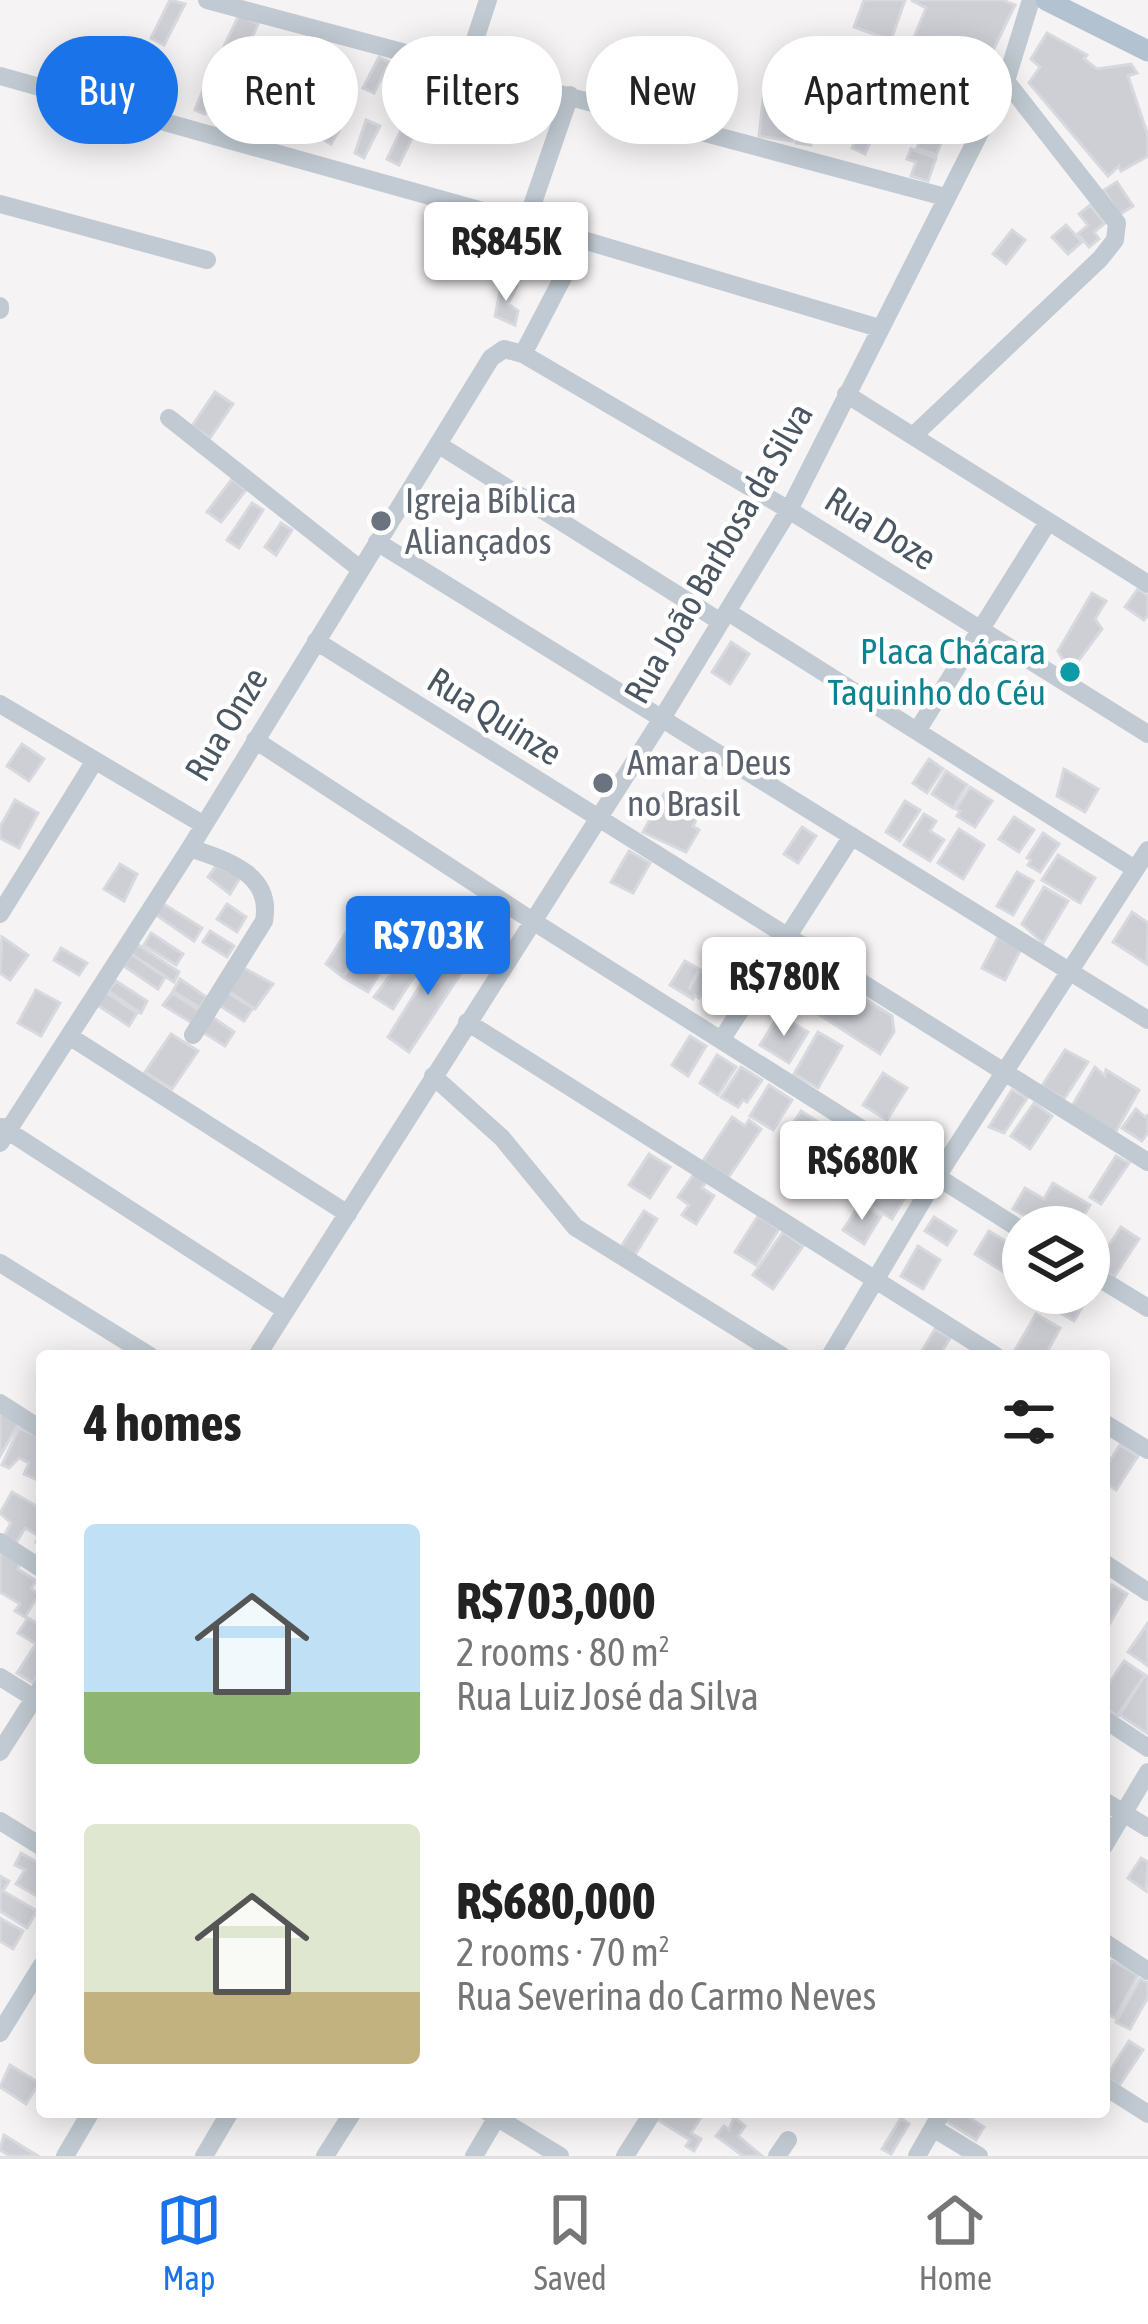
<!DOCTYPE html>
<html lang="en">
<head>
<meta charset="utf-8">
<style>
	:root { --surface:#fff; --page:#f6f6f6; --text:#222; --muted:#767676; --line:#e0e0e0; --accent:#1a73e8 }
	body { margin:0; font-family:"Asap Condensed",sans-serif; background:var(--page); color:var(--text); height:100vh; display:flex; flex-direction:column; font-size:45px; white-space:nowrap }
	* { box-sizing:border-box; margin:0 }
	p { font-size:39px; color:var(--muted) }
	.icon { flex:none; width:66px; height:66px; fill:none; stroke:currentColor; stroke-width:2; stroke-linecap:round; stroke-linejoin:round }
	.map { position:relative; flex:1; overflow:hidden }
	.side { position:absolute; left:36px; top:1350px; width:1074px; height:768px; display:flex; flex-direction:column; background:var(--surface); border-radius:12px; box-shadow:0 6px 30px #0003 }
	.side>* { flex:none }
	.top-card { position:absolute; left:36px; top:36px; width:1077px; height:108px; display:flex; gap:24px }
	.fabs { position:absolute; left:1002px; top:1206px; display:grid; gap:24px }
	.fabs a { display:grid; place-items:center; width:108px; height:108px; border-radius:50%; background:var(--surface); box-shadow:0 6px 30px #0003; font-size:60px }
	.price { position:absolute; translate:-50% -102px; padding:0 27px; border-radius:12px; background:#fff; color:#222; font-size:39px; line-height:78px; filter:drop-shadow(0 3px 6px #0008) }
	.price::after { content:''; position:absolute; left:50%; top:72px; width:36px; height:27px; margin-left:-18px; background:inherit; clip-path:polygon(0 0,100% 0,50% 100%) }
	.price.active { background:var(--accent); color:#fff }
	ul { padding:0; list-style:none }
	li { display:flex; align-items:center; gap:36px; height:300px; padding:0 48px }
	li span { display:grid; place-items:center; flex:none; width:336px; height:240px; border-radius:12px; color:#555 }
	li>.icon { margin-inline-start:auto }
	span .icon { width:144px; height:144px; fill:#fffc; stroke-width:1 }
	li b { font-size:51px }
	h2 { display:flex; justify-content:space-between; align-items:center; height:144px; padding:0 48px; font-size:51px }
	.tag { padding:0 42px; border-radius:54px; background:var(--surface); box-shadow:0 6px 30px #0003; font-size:42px; line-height:108px }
	.tag.active { background:var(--accent); color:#fff }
	.tab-bar { display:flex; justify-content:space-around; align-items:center; height:168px; border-top:3px solid var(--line); background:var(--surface); font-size:33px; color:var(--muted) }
	.tab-bar a { display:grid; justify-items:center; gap:6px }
	.tab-bar .active { color:var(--accent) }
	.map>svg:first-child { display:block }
	.building { fill:#cdcfd5; stroke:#d7d9de; stroke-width:3 }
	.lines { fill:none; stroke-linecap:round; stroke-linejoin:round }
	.minor { stroke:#c1cad2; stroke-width:18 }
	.major { stroke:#b3c2d1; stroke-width:21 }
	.worship-dot { fill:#6b7280; stroke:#fff; stroke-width:4.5 }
	.culture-dot { fill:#0f9aa8; stroke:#fff; stroke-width:4.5 }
	.labels { text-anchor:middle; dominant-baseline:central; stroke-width:9; stroke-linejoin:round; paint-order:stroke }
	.worship-label { font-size:36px; fill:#5b616d; stroke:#fff; text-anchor:start }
	.street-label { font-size:36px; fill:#4a5661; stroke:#fff }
	.culture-label { font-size:36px; fill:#0d838f; stroke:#fff; text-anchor:end }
</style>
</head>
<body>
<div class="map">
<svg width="1148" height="2156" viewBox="0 0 1148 2156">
	<rect width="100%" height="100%" fill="#f5f3f3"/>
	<path class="building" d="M170,0L185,4L164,45L151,38Z
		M864,0H905L891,40L854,27Z
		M1002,0L1015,5L985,67L911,45L926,8L911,0Z
		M239,15L258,24L238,69L218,59Z
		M1047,33L1087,55L1084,59L1097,69L1131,64L1137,73L1128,76L1148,136V156L1121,171L1119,166L1108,176L1029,83L1040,67L1031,59Z
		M876,55L904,71L900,78L908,82L905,88L888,78L882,88L864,78Z
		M379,57L389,62L374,93L363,88Z
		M851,57L872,66L857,100L836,91Z
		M411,66L423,70L411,104L398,99Z
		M212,68L223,73L205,114L195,110Z
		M428,68L444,75L427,113L411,105Z
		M230,71L245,78L225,117L211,110Z
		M764,92L792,96L791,104L797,105L792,141L759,136Z
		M280,95L290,101L273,132L264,127Z
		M295,103L307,110L294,139L281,136Z
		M343,104L352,109L331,144L322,139Z
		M869,110L882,116L865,154L852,148Z
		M800,113L815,115L811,145L796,143Z
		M366,120L380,126L364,158L355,153Z
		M403,126L415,132L399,165L387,159Z
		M924,129L944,136L936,155L917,148Z
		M911,149L936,158L928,181L911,176L916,162L907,159Z
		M1117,182L1133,206L1119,215L1104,190Z
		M1090,205L1105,223L1094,232L1099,239L1089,247L1078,234L1088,225L1079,214Z
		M1066,225L1082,242L1068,254L1052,237Z
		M1012,230L1025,240L1006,264L993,254Z
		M502,281L517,286L508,304L518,311L515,325L495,316Z
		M215,392L233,404L210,438L192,426Z
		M232,479L246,490L221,522L207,512Z
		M252,503L263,510L239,548L227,540Z
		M281,523L292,530L276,555L265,547Z
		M1138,589L1148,596V615L1144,620L1125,607Z
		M1092,593L1106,601L1095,619L1102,629L1070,672L1058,651Z
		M731,642L749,654L730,684L712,672Z
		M22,744L44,759L29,781L7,766Z
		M929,759L943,769L927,793L913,783Z
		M1064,769L1098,789L1085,812L1057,796Z
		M946,771L967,785L953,808L932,794Z
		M970,787L992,801L975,827L957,816L960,811L956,809Z
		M664,794L683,805L679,811L697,818L693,826L699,830L686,852L643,832Z
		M15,800L38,813L19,848L0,838V827Z
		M905,801L920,810L900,841L886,832Z
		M924,814L936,821L930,831L944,840L930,861L904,845Z
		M1014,817L1034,830L1019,852L999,839Z
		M802,827L816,836L798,863L784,854Z
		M959,829L984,845L963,879L938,863Z
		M1043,833L1059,844L1040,872L1028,865L1031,860L1027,858Z
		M629,851L650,863L633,893L611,882Z
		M1058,855L1095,878L1080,903L1042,880Z
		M120,864L137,874L124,901L104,889Z
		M216,866L241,876L230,894L208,877Z
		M1017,872L1033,881L1013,915L997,906Z
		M1044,887L1068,901L1043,943L1022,924Z
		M430,901L454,915L421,968L398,953Z
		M162,903L202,928L194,941L155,914Z
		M227,904L246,917L237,932L217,919Z
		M1132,912L1148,923L1147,964L1113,942Z
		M349,928L366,941L343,977L326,964Z
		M210,931L234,946L227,957L203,942Z
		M151,933L183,954L176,965L144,945Z
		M2,937L28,955L10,980L0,973Z
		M998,937L1021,949L1005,980L982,968Z
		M366,941L391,955L368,992L343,977Z
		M137,944L179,972L174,982L131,954Z
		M444,947L469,961L409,1052L388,1037Z
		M61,948L87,963L79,975L54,960Z
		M131,954L165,977L158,989L124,966Z
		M685,961L699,969L689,989L700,970L712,977L699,998L695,995L693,999L670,985Z
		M398,965L415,975L393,1009L374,997Z
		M244,968L273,984L255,1009L228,991Z
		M832,978L892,1016L894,1032L880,1054L812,1010Z
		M180,979L206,997L200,1008L173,991Z
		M116,981L147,1001L141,1013L108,991Z
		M36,990L60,1003L41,1036L18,1023Z
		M104,991L137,1013L129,1026L96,1004Z
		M227,992L253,1008L244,1021L219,1005Z
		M172,993L199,1010L192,1023L163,1005Z
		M779,1015L808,1032L789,1063L760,1045Z
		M211,1016L234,1032L225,1046L201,1031Z
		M818,1032L842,1046L818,1088L794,1074Z
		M171,1034L198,1051L172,1089L145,1072Z
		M690,1036L706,1046L688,1076L672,1065Z
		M1065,1050L1088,1062L1064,1099L1042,1086Z
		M717,1055L736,1067L718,1095L700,1083Z
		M741,1067L762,1080L747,1102L743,1100L738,1107L721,1097Z
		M1095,1067L1105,1076L1106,1070L1139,1090L1115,1133L1072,1106Z
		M883,1073L907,1088L887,1120L863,1105Z
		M769,1085L792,1100L773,1130L750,1116Z
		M1012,1090L1027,1098L1004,1133L989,1127Z
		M1034,1103L1052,1116L1030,1149L1011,1136Z
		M1136,1109L1145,1117L1148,1115V1132L1142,1141L1122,1128Z
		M801,1111L824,1126L808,1150L786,1135Z
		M732,1117L745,1126L749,1120L761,1129L728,1178L703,1161Z
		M875,1147L923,1177L915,1189L867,1160Z
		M649,1154L670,1167L650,1198L629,1185Z
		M1116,1156L1129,1163L1101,1204L1090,1197Z
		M867,1165L909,1191L892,1219L850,1192Z
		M694,1174L706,1182L702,1188L714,1196L696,1224L682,1215L689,1205L678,1197Z
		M1053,1183L1090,1205L1077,1227H1029L1023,1223L1027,1217L1013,1209L1025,1188L1044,1199Z
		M861,1202L881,1216L864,1244L843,1230Z
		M644,1211L657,1219L633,1258L619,1250Z
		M758,1216L779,1229L756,1265L735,1252Z
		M934,1217L956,1231L947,1245L925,1231Z
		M1121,1227L1139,1239L1114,1277L1096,1265Z
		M989,1231L1023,1252V1273L1018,1281L975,1254Z
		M783,1232L803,1246L773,1289L753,1275Z
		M918,1246L940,1260L923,1289L901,1276Z
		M1089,1282L1095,1285L1074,1321L1041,1302L1046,1293H1089Z
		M1036,1314L1060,1328L1045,1356H1021L1014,1352Z
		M935,1329L950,1338L939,1356H919Z
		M0,1412L19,1423L0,1456Z
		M19,1428L42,1439V1482L24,1474L29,1463L19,1458L9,1468L2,1465Z
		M1120,1445L1138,1456L1116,1490L1104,1482V1470Z
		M12,1492L42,1509V1545L36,1542L39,1536L25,1528L16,1543L4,1536L11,1523L0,1513Z
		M0,1548L20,1563L18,1569L36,1581L31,1588L38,1595L25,1617L15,1611L20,1604L0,1592Z
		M1112,1585L1127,1594L1104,1633V1599Z
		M28,1618L42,1626V1669L33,1683L17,1673L36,1644L18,1633Z
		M1148,1623V1666L1128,1652Z
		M1124,1661L1145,1675L1117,1716L1104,1707V1691Z
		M1145,1675L1148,1677V1734L1120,1715Z
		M21,1853L42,1865L38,1877L42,1880V1899L16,1884L25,1870L15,1865Z
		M1141,1858L1148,1862L1146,1891L1128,1878Z
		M0,1876L9,1881L3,1891L37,1911L27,1928L0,1911Z
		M0,1918L23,1931L13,1949L0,1941Z
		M1112,1961L1138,1975L1115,2018L1104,2012V1978Z
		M1140,1979L1148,1983V1997L1130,2029L1116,2022Z
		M1129,2041L1143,2050L1119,2086L1106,2077Z
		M10,2065L39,2083L26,2104L0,2087Z
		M663,2112L703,2114L691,2133L701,2139L694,2151L686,2146L690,2140L658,2120Z
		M948,2112H960L984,2127L976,2140L943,2119Z
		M734,2117L745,2126L738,2136L762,2156H743L716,2136L724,2126L729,2130Z
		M901,2118L909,2124L891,2154L882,2149Z
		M4,2135L38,2156H10L0,2150Z"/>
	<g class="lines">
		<path class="minor" d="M207,0L945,197
			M889,53L1006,81L1117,223L1115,240L1100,259L914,435
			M466,67L488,0
			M0,76L526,223L879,328
			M0,204L207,260
			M526,223L570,95
			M0,306V310
			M523,354L582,241
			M846,394L1148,584
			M169,418L360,569
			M439,445L721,622
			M377,542L1148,1020
			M728,612L1135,869
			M316,641L1148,1162
			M0,704L204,825
			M917,731L1048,522
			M255,740L531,920L1023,1231
			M190,848C225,860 273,873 264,921L193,1035
			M0,914L94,762
			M467,1022L996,1356
			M69,1036L348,1214
			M722,1039L852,836
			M433,1076L502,1138L575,1227L782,1356
			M2,1127L285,1310
			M0,1143L190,848L491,358L504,349L523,354L789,510L1148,734
			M0,1263L150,1356
			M1089,1272L1148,1308
			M257,1356L661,720L789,510L1006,81L1031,0
			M830,1356L936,1178L1148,850
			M0,1403L42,1430
			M1104,1423L1148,1450
			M0,1542L42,1569
			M1104,1563L1148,1592
			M0,1677L34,1698
			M1104,1719L1148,1748
			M0,1752L42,1686
			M1104,1801L1148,1828
			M0,1821L42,1847
			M1104,1846L1148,1772
			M1104,1942L1148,1971
			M0,2033L42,1965
			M1104,2086L1148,2114
			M488,2112L560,2156
			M933,2128L979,2156
			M65,2156L91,2112
			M204,2156L230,2112
			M325,2156L353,2112
			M474,2156L500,2112
			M625,2156L653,2112
			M777,2156L788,2140
			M917,2156L942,2112"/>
		<path class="major" d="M1046,0L1148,51"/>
	</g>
	<g class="worship-dot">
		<circle cx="381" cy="521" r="12"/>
		<circle cx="603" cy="783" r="12"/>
	</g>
	<circle class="culture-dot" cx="1070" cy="672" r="12"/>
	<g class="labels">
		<g class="worship-label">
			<text x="405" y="500">Igreja Bíblica<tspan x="405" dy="41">Aliançados</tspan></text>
			<text x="627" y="762">Amar a Deus<tspan x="627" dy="41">no Brasil</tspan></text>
		</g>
		<g class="street-label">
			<text transform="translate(881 528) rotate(32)">Rua Doze</text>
			<text transform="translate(718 553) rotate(-60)">Rua João Barbosa da Silva</text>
			<text transform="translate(495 716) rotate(32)">Rua Quinze</text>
			<text transform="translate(226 724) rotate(-59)">Rua Onze</text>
		</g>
		<g class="culture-label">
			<text x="1046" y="651">Placa Chácara<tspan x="1046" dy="41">Taquinho do Céu</tspan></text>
		</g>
	</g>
</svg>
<div class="fabs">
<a><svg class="icon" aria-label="layers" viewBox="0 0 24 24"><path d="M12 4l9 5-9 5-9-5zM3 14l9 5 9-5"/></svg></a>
</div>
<b class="price" style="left:506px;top:304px">R$845K</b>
<b class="price active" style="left:428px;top:998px">R$703K</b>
<b class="price" style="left:784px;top:1039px">R$780K</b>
<b class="price" style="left:862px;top:1223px">R$680K</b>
<div class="top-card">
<a class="tag active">Buy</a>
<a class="tag">Rent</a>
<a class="tag">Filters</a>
<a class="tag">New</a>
<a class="tag">Apartment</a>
</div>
<section class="side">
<h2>4 homes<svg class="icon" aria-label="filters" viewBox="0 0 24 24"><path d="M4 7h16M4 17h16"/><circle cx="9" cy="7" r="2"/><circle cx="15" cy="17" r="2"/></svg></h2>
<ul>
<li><span style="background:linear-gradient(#bfe0f5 70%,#8fb573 0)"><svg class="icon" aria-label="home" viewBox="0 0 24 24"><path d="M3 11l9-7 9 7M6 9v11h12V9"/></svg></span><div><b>R$703,000</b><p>2 rooms · 80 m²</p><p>Rua Luiz José da Silva</p></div></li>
<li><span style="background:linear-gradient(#dfe7d0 70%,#c2b280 0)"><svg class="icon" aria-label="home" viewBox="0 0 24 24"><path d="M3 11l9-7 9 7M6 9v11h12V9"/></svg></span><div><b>R$680,000</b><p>2 rooms · 70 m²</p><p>Rua Severina do Carmo Neves</p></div></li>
</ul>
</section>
</div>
<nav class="tab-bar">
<a class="active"><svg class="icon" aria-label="map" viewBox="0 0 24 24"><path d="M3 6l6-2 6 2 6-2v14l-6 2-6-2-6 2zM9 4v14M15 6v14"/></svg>Map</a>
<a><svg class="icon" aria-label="saved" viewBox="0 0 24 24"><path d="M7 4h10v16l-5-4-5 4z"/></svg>Saved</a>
<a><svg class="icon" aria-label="home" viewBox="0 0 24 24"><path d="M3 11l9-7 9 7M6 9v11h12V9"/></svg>Home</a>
</nav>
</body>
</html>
